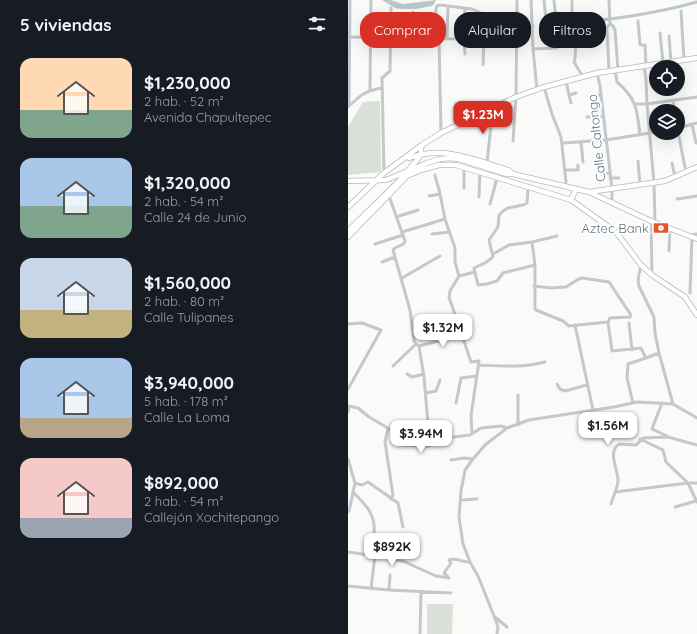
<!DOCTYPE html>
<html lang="es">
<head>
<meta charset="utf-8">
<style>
	:root { --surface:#171b24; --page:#20242c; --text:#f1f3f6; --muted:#9ea1a6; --accent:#d93025 }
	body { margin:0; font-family:Quicksand,sans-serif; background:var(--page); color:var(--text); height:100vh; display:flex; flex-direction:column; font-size:15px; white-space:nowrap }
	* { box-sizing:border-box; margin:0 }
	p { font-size:13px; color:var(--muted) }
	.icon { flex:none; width:22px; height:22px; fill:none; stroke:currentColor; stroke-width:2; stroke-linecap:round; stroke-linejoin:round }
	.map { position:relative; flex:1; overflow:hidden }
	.drawer { display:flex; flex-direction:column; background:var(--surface); width:348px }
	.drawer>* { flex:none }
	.hud { position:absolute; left:12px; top:12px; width:277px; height:36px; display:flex; gap:8px }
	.controls { position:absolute; left:301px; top:60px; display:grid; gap:8px }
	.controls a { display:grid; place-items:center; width:36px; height:36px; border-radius:50%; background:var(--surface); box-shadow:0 4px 16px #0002; font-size:20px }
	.price { position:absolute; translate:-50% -34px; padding:0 9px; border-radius:8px; background:#fff; color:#222; font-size:13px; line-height:26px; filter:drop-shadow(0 1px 2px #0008) }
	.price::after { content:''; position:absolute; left:50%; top:24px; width:12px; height:9px; margin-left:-6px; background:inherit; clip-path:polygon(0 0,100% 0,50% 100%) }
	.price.active { background:var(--accent); color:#fff }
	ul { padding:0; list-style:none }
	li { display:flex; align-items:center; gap:12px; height:100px; padding:0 20px }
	li span { display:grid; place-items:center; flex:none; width:112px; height:80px; border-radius:12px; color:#555 }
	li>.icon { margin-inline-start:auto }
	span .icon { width:48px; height:48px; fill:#fffc; stroke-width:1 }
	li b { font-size:17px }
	h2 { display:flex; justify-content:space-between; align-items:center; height:48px; padding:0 20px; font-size:17px }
	.chip { padding:0 14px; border-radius:16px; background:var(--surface); box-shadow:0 4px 16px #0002; font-size:14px; line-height:36px }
	.chip.active { background:var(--accent); color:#fff }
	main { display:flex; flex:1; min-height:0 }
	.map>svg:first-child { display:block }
	.green { fill:#dadfd7 }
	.water { fill:#bbc7cb }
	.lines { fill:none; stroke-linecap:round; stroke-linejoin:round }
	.canal { stroke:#bbc7cb; stroke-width:3 }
	.secondary-casing { stroke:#b3babf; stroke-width:6 }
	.street { stroke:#c3c8cc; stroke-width:3 }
	.secondary { stroke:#fff; stroke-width:4.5 }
	.labels { text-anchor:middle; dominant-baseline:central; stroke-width:4; stroke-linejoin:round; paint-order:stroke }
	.street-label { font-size:13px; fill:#657683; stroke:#fff }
	.poi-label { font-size:13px; fill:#657683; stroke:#fff; text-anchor:end }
</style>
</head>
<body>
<main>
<section class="drawer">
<h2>5 viviendas<svg class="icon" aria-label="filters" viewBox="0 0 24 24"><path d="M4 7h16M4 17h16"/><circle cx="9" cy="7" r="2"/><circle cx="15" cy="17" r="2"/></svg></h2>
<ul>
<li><span style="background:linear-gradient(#ffd9b3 65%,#7fa58c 0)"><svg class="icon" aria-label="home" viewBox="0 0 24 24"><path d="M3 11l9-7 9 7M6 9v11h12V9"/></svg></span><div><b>$1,230,000</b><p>2 hab. · 52 m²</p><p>Avenida Chapultepec</p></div></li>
<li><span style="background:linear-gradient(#a9c7e8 60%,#7fa58c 0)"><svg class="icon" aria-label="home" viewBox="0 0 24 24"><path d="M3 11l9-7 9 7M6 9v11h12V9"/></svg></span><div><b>$1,320,000</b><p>2 hab. · 54 m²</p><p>Calle 24 de Junio</p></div></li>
<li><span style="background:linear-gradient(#c9d6e8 65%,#c2b280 0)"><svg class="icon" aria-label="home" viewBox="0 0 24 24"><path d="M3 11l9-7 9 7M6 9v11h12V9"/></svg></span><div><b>$1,560,000</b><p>2 hab. · 80 m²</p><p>Calle Tulipanes</p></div></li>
<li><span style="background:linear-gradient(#a9c7e8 75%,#b9a48a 0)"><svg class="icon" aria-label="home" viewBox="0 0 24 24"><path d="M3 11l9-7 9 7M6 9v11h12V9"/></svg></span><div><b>$3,940,000</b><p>5 hab. · 178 m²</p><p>Calle La Loma</p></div></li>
<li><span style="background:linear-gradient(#f6c9c9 75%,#9aa5b1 0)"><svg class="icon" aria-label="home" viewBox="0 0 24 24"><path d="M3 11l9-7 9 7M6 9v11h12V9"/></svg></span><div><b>$892,000</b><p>2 hab. · 54 m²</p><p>Callejón Xochitepango</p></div></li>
</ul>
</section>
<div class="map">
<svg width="349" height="634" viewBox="0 0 349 634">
	<rect width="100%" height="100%" fill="#fafaf8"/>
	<path class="green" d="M32,101L33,172L0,175V127L15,102Z
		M79,604H105L104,634H79Z"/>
	<path class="water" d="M34,0H43L55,4L88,0L86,4L84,6L68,9H53L47,8Z"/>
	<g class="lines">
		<path class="canal" d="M209,24C256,21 303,15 349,2"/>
		<g class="secondary-casing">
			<path id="secondary" d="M61,158C95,145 128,160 160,170L165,174
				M0,181L38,180L79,163L92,159L102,158L111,159L159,174H165L241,192L317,181L349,167
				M241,192L303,221L349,239
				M223,200L228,189
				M0,207L36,173L74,145L93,133L168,97L196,87L249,73L349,58
				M0,231L50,182L69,160L73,154V148L74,145
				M0,237L59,176L73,170L91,165H108L223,200L268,232L293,265L304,275L337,297L349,315"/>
		</g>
		<path class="street" d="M183,0L185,49L189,90
			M196,0L198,20
			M206,0L208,20
			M224,0V12
			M261,0L262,24L259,27V30L261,71
			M333,11L336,60
			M290,21L292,45H297L298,66
			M262,24L265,26L267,30L270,70
			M312,33L315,63
			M321,36L323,62
			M0,37L116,39L117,54
			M64,38L65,12
			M88,38V9L89,6L92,5L124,9L157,24L185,26
			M91,38L93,133
			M99,38L100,6
			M116,39L117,8
			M228,41L227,58L226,62L235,77
			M185,49L209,48
			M135,65L137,15
			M267,70L269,82C289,99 289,110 292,135
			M249,73L252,86L264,189V202
			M218,81L221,95
			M196,87L204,114L213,137L218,182L216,187
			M22,90L23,0
			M242,97L253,95
			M325,100L327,111
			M223,103L221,95L228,93
			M287,104H299L298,79L296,66
			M1,106L2,0
			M0,107C13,95 16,91 34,88
			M239,117L255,116
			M344,124L348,143
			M330,128L349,123
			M330,132L338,172
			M165,141L168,97L169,0
			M233,142L235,162
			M215,143L258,140L308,132
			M290,161L292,185
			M139,163L145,107
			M324,163L327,177
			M217,170H230V165
			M36,173L34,78L42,71L43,8
			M254,174L262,173
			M87,175C88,182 91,187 92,194
			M262,178H271
			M116,188V167
			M180,188L179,203L175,205L160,208L155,211L151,215L150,227L141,240L145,257L137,263L126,268L130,285L139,284L149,281L155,273L187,265
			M41,196L57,241C56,247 48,245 45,250L62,310L66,341L68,344L71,346L76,377L81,436L87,443
			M81,196L92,194L97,219L107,248V262L111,276L102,291L101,297L123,362L131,361L123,416L124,433
			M131,197L132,172
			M329,199L349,196
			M142,204L149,178
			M48,217L70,210
			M303,221L304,275
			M307,222L306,183L299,104L349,97
			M54,232L97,219
			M84,234L101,232
			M341,235L349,234
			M184,242L187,265V309L188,310L215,321L221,326L260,322
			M27,244L55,235
			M321,251L322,228
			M145,254L161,245L184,242L209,236
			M34,262L47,257
			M293,265L290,280L291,286L306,317L307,333L311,353L325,404
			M111,276L127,272
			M54,278L92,256
			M186,286L203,288L218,287L229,280L234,278L261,282L283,315L282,317L262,318L260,322
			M342,293L344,236
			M260,322L264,351L293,348L298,358L311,353
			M281,323L284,350
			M0,324L14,323L33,330L0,389
			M227,325L245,410
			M71,346L114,335
			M130,365C153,366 175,368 197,362
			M45,366L68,344
			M59,374L64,377L76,374
			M209,384L212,389L217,391L239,385
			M78,393L88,391L92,380
			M108,403L113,378L129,376
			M285,403L279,378L280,364L298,358
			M0,406L10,408L21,417L45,431L50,441L56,445L80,446L87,443H92L97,438L122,435L133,428L153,426L159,428
			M0,412L1,406
			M170,425V395
			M40,428L37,442L45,495L43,499
			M320,437L349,445
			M0,459L7,483L1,511L0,512
			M103,460L116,458L125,459
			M7,483L14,485L20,482L50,503L55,527
			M340,483L349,502
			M340,483H349
			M267,492L340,483L318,462L315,450L292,439
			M6,493C18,505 28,515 26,533
			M113,500L129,499
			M263,504C265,497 270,487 270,480C270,469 259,452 271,444L288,445L295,438L320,437L319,436L304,429L314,403
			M327,507L348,501
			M0,552L21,555H31L57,562L88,576L101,578L96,573L103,563L101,560C109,557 115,563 122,562
			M0,586L41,590L103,593
			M23,589L27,555
			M41,590L42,575
			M147,617L159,627
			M72,634L73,592
			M149,634L150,627L146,616L130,576L122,562L115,544L111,517L113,491L117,470L125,459L137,445L159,428L181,420L266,407L289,402L325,404L349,418"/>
		<use href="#secondary" class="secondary"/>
	</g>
	<defs>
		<g id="bank-bare" transform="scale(1.2)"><path d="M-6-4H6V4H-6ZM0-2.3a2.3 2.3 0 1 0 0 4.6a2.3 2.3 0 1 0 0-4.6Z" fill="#e4572e" stroke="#fff" stroke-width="2.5" paint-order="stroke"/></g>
	</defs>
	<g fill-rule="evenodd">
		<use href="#bank-bare" x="313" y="228"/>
	</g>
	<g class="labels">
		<g class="street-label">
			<text transform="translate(248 138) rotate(-96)">Calle Caltongo</text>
		</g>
		<g class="poi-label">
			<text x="301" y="228">Aztec Bank</text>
		</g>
	</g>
</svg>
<div class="controls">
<a><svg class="icon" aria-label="locate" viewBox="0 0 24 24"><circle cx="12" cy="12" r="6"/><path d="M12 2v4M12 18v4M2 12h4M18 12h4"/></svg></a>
<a><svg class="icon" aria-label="layers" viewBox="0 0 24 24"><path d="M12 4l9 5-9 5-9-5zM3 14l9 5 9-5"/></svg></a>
</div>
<b class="price active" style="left:135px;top:135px">$1.23M</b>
<b class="price" style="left:95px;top:348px">$1.32M</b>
<b class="price" style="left:260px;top:446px">$1.56M</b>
<b class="price" style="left:73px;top:454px">$3.94M</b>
<b class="price" style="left:44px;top:567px">$892K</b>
<div class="hud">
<a class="chip active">Comprar</a>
<a class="chip">Alquilar</a>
<a class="chip">Filtros</a>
</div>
</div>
</main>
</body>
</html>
